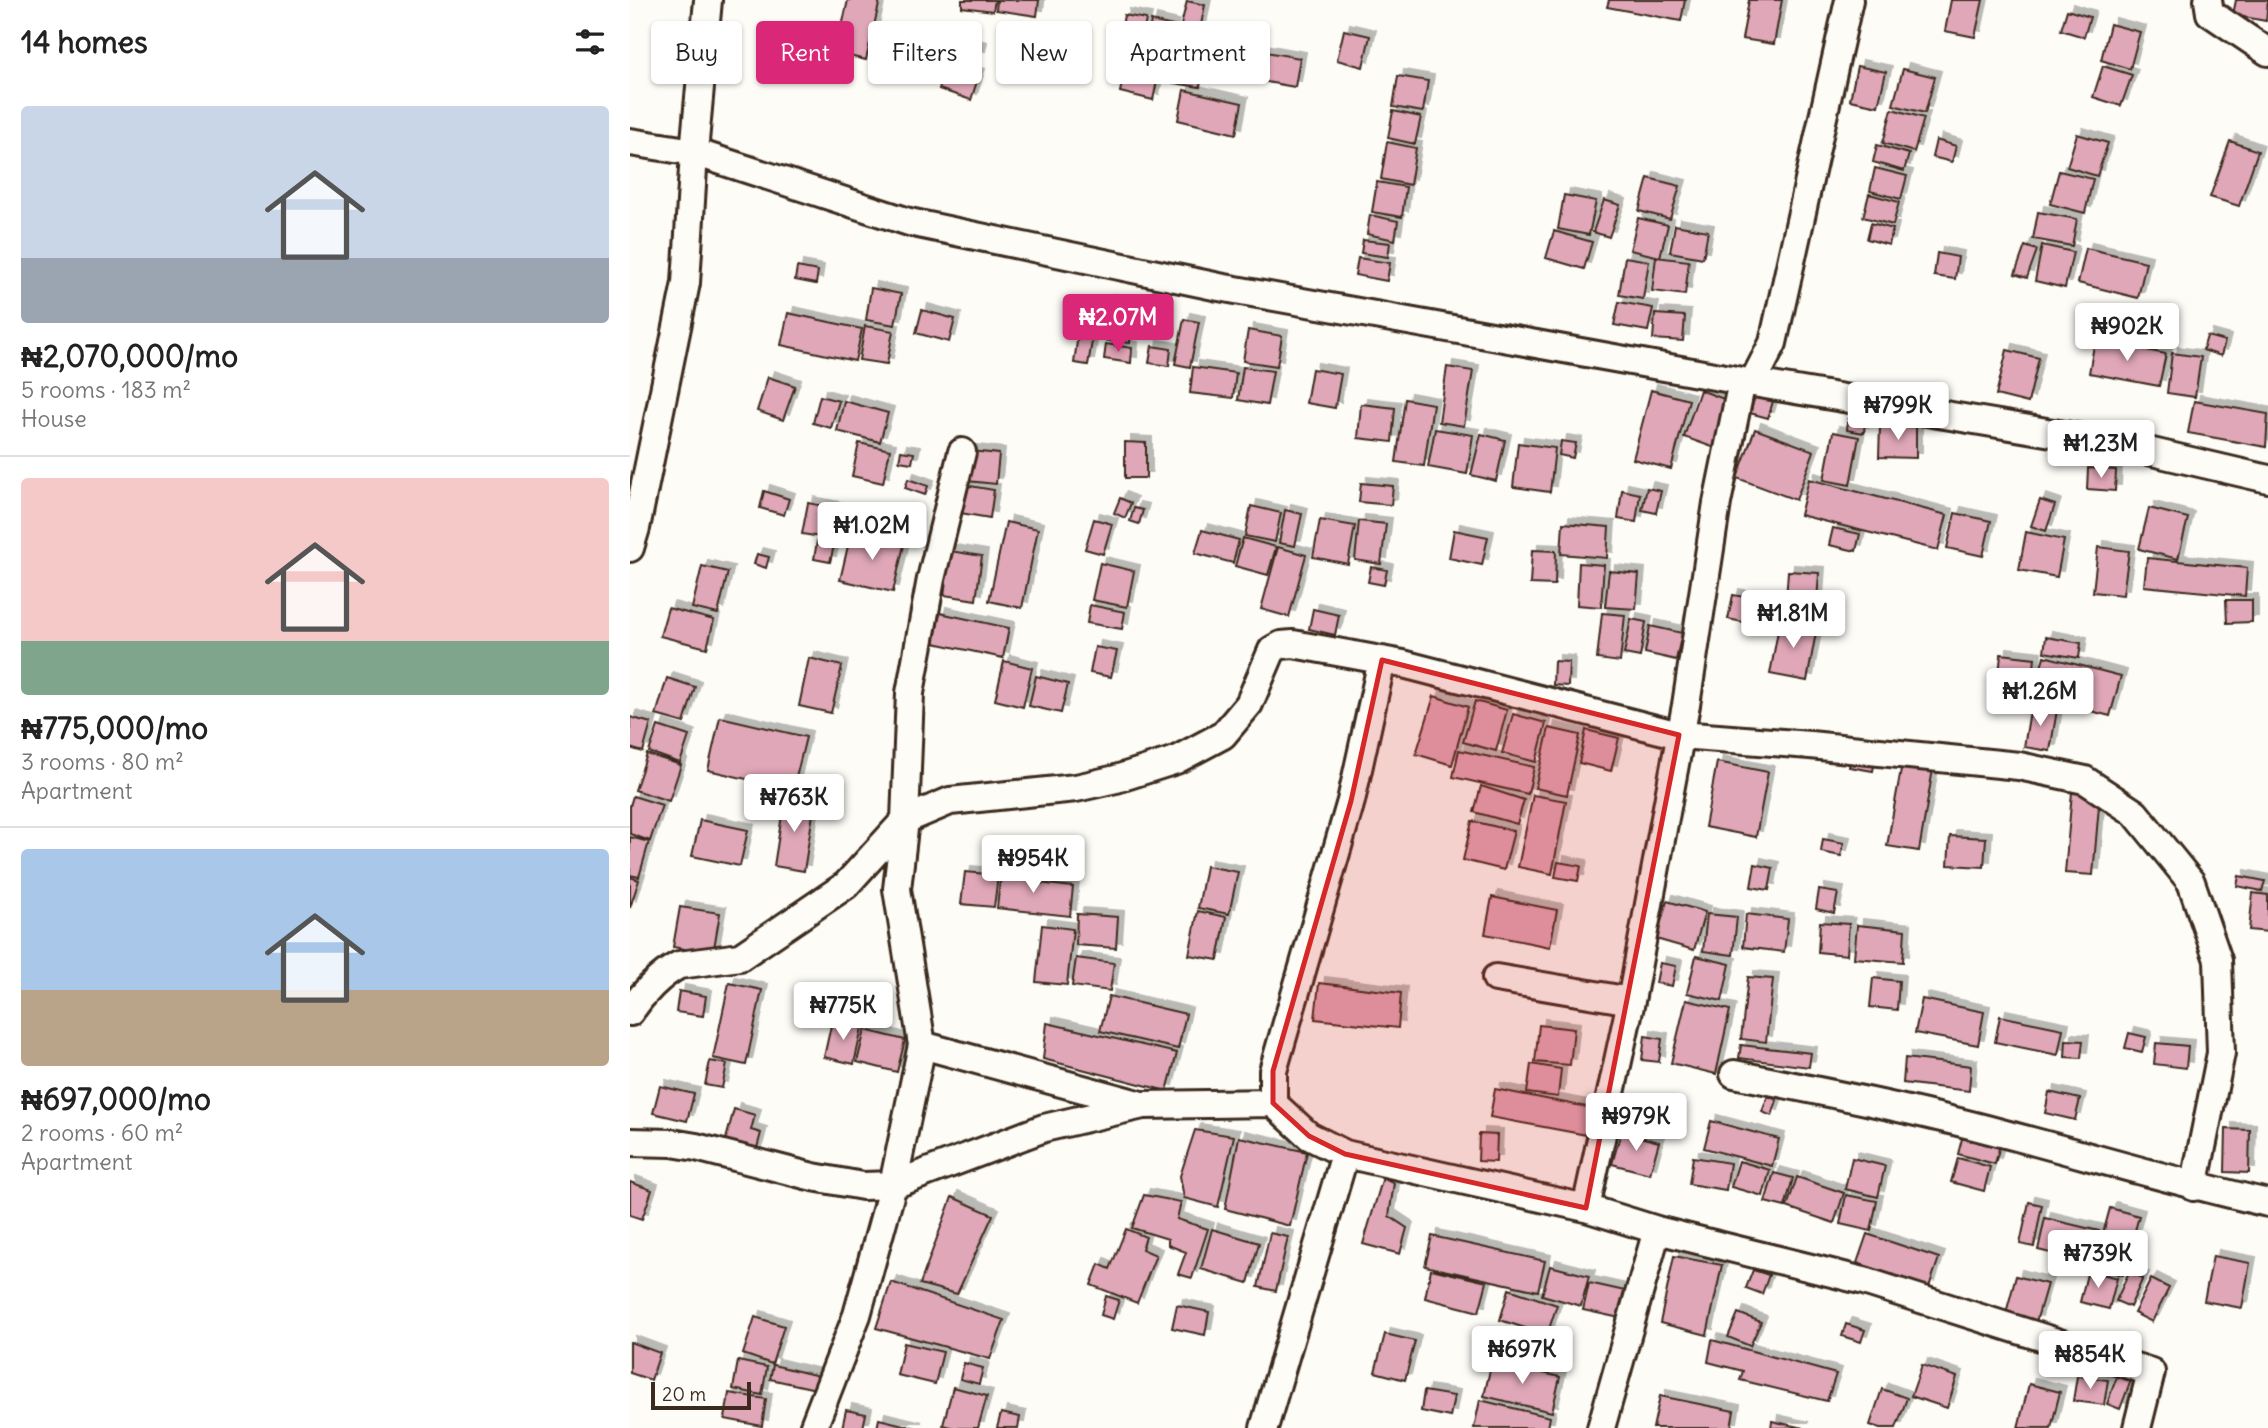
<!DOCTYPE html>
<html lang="en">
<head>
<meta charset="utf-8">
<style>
	:root { --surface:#fff; --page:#f2f2f2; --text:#222; --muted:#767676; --line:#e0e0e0; --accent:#db2777 }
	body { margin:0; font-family:Delius,sans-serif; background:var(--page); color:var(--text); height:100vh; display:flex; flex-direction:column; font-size:26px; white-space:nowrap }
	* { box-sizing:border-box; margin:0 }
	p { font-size:23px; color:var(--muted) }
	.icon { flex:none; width:38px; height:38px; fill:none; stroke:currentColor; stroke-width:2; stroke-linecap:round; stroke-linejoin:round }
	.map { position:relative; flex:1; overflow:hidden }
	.details { display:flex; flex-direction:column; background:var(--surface); width:630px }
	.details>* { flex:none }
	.top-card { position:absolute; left:21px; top:21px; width:665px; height:63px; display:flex; gap:14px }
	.scale { position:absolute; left:21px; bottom:18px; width:100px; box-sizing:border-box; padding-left:7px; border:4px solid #3b2a1e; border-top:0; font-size:19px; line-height:24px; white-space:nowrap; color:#3b2a1e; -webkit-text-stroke:5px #fdfcf7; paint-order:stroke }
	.price { position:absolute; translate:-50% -60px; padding:0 16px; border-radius:7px; background:#fff; color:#222; font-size:23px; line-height:46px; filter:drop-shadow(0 2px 4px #0008) }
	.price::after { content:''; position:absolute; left:50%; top:42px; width:21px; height:16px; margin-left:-10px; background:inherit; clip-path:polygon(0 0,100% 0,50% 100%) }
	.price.selected { background:var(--accent); color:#fff }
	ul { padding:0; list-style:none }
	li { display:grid; align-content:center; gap:14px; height:371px; padding:0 21px }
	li+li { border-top:2px solid var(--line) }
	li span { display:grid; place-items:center; height:217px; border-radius:7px; color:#555 }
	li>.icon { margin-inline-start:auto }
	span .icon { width:126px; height:126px; fill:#fffc; stroke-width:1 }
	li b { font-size:30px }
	h2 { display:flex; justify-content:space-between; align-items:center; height:84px; padding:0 21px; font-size:30px }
	.tag { padding:0 24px; border-radius:7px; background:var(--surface); box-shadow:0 2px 5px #0004; font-size:24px; line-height:63px }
	.tag.selected { background:var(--accent); color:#fff }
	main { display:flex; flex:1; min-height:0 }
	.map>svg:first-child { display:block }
	.building { fill:#e0a7b8; stroke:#3b2a1e; stroke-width:2; filter:url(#shadow) }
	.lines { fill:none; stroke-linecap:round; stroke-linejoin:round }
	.minor-casing { stroke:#3b2a1e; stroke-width:32 }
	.minor { stroke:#fdfcf7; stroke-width:26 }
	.marked { fill:#d62828; fill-opacity:0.2; stroke:#d62828; stroke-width:5; stroke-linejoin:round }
</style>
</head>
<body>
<main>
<section class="details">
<h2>14 homes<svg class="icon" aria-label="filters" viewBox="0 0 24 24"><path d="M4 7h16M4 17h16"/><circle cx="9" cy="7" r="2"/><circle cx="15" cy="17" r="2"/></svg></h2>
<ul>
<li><span style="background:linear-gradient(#c9d6e8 70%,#9aa5b1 0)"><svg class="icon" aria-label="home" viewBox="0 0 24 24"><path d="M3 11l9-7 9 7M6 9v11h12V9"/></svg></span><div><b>₦2,070,000/mo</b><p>5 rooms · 183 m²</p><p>House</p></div></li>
<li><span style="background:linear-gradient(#f6c9c9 75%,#7fa58c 0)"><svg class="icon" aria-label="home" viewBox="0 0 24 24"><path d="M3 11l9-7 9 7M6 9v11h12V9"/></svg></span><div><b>₦775,000/mo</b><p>3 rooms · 80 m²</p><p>Apartment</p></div></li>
<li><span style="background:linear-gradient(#a9c7e8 65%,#b9a48a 0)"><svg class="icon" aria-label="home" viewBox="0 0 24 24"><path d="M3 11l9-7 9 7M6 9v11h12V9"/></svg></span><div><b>₦697,000/mo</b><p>2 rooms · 60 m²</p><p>Apartment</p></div></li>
</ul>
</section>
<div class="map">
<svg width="1638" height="1428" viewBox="0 0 1638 1428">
	<defs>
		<filter id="shadow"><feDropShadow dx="6" dy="-6" stdDeviation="0" flood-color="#0004"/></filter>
	</defs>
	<rect width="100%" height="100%" fill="#fdfcf7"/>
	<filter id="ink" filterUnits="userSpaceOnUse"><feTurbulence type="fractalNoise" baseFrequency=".0143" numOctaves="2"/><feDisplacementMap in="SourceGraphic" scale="14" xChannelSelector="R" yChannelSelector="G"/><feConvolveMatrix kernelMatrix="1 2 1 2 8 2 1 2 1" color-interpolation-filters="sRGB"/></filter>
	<g filter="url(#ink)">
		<path class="building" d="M218,0H250L236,60L206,53Z
			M332,0H365L363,11L332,7Z
			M367,0H409L407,16L366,10Z
			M979,0H1055L1051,21L977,7Z
			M1119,0H1152L1144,44L1112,39Z
			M1321,0H1353L1345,37L1315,31Z
			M1606,0H1638L1636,21L1603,15Z
			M557,1L575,5L570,30L551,25Z
			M1437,10L1460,17L1454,37L1431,30Z
			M494,15L516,19L509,57L487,53Z
			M521,21L543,26L535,63L513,58Z
			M1480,24L1510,32L1500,69L1471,60Z
			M714,30L740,36L733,67L707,60Z
			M324,42L351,48L349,57L323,52Z
			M549,42L576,46L570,87L543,83Z
			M619,49L670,58L665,87L614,78Z
			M497,59L530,67L523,100L490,92Z
			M317,64L349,75L341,100L309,89Z
			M1227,66L1256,72L1248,106L1220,100Z
			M1473,66L1502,75L1491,106L1463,97Z
			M1273,69L1305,77L1295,113L1263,105Z
			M768,76L798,81L793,112L763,107Z
			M554,90L612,103L606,134L548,120Z
			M1262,109L1294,118L1284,152L1253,143Z
			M763,111L791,117L785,144L758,138Z
			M1447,134L1478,143L1467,176L1437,167Z
			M1306,140L1326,146L1322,162L1302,157Z
			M1600,141L1628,151L1609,206L1580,197Z
			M757,142L786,148L780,185L751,179Z
			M1247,145L1279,154L1274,171L1243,162Z
			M1245,168L1277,176L1271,199L1240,191Z
			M1429,171L1463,179L1455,213L1420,204Z
			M1018,178L1050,186L1040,219L1009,211Z
			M747,182L776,187L772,217L742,212Z
			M1239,194L1269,202L1263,225L1233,217Z
			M934,195L966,201L959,235L928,229Z
			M974,200L990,205L979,237L963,232Z
			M1408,212L1447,219L1442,246L1403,239Z
			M740,215L768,221L765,240L737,234Z
			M1008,218L1038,225L1030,257L1000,250Z
			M1241,223L1263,229L1259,245L1237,239Z
			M1045,225L1078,231L1073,258L1040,252Z
			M924,231L962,242L954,269L916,258Z
			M733,240L760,243L758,257L731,253Z
			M1412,245L1443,252L1435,288L1405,281Z
			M1395,246L1407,250L1397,278L1385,274Z
			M1456,248L1516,262L1508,298L1448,283Z
			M1307,253L1328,257L1325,279L1304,276Z
			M995,257L1019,261L1013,299L989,295Z
			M1026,257L1059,261L1055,295L1022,291Z
			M728,258L760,263L757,281L725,275Z
			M167,267L188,271L186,284L165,280Z
			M241,288L271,294L265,325L236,320Z
			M477,300L504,303L500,343L473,340Z
			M989,302L1023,308L1018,331L984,325Z
			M292,310L325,319L319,342L286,333Z
			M158,313L232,329L225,361L151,345Z
			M1025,314L1055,316L1053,341L1023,339Z
			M554,319L569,322L560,367L545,364Z
			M235,326L263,331L257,364L229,360Z
			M449,327L464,330L458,365L444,363Z
			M618,330L652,336L647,366L613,361Z
			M1577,336L1595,341L1591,356L1573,350Z
			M1465,340L1536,354L1529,386L1459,373Z
			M476,344L502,348L501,363L474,359Z
			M522,346L541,349L539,366L519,363Z
			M1377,350L1409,358L1398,403L1366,395Z
			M1542,353L1571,357L1565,397L1537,393Z
			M563,367L606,373L603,398L560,393Z
			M613,367L643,371L637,405L608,400Z
			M817,367L843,371L834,426L809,422Z
			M682,369L711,374L705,408L676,403Z
			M138,377L165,386L153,420L127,411Z
			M1021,390L1059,400L1041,469L1003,459Z
			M1070,390L1102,402L1085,448L1054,437Z
			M1126,393L1144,398L1138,418L1120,413Z
			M190,396L209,401L201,428L183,423Z
			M775,399L803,404L794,466L766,462Z
			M214,401L258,413L250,442L207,431Z
			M1564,401L1638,414L1636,447L1558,433Z
			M731,404L765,408L762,442L728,438Z
			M1218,419L1235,421L1234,433L1217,430Z
			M1250,426L1286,427V458L1249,457Z
			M805,429L843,435L837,474L798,467Z
			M1125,429L1184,451L1166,500L1107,478Z
			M1203,432L1229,437L1220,485L1194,480Z
			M851,434L875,440L866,481L841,475Z
			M931,441L946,443L943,458L929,455Z
			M495,442L516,443V478H495Z
			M229,443L260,450L253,483L222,476Z
			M888,443L925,448L920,492L883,487Z
			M271,451L284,453L282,463L269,461Z
			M341,451L369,454L366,484L337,481Z
			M1458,468L1486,470L1485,491L1457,489Z
			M278,479L298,486L295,495L275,488Z
			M1179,479L1317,515L1308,550L1170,515Z
			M731,483L763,486L761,505L729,502Z
			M334,485L364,490L360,518L330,513Z
			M1017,488L1031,491L1026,513L1012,510Z
			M992,490L1010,494L1006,522L988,519Z
			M134,491L159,499L154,515L130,508Z
			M490,498L501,503L495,518L484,513Z
			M1410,500L1425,505L1416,531L1401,526Z
			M178,503L214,510L208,540L172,534Z
			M621,506L651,513L645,542L615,536Z
			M504,508L513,510L509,524L500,521Z
			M1519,508L1558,518L1548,559L1509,549Z
			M655,510L672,514L665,546L649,543Z
			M1325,513L1361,521L1353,556L1317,548Z
			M464,519L482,524L473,554L455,549Z
			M690,520L725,526L718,564L683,557Z
			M729,521L756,524L751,564L725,560Z
			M376,522L408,529L392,608L359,601Z
			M933,523L979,527L977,558L931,554Z
			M1203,528L1230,534L1226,551L1199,545Z
			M572,530L609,540L603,563L565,553Z
			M824,530L858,537L852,565L819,558Z
			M1396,532L1434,540L1427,577L1389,570Z
			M221,533L274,545L263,592L210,580Z
			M613,538L646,547L638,575L605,566Z
			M187,541L204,546L200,562L184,559Z
			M648,547L676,555L659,617L631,609Z
			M1468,547L1499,551L1493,595L1463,592Z
			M902,550L926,551L925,585L900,584Z
			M320,551L352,556L346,600L314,595Z
			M127,554L139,557L136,568L124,564Z
			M1517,558L1617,568L1615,596L1514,586Z
			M470,563L504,571L497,607L462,600Z
			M949,563L974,565L971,607L947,605Z
			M72,566L98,572L88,614L62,608Z
			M741,567L757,570L754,585L738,582Z
			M979,571L1009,574L1006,609L975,607Z
			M1158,571L1189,573L1186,616L1155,614Z
			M1103,595L1131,600L1127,625L1098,619Z
			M1596,600H1622V622L1597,623Z
			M460,605L495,612L492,629L457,623Z
			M38,608L84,620L77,648L30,636Z
			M683,609L709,615L705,635L679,629Z
			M310,613L379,628L373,658L304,643Z
			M972,613L995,615L990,662L967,659Z
			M1001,619L1016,622L1010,657L994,654Z
			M1150,620L1187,627L1177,681L1140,674Z
			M1020,626L1052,633L1046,660L1015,653Z
			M1416,637L1451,643L1449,658L1414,652Z
			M465,647L487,651L481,677L460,673Z
			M1371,654L1405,658L1402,690L1368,687Z
			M1414,656L1491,676L1480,716L1404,696Z
			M179,658L212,666L201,713L169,706Z
			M374,661L402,668L393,707L365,700Z
			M924,661L939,662L938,686L923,685Z
			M406,676L438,684L431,713L399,706Z
			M37,678L65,687L54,723L26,715Z
			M804,696L838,707L822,765L786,754Z
			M845,701L877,710L866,751L833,742Z
			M1401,705L1427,710L1420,751L1394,747Z
			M883,714L916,723L906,762L872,753Z
			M0,717L21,723L13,752L0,748Z
			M90,717L176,737L163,790L78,770Z
			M28,726L59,736L50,763L19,752Z
			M919,728L950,735L937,795L905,788Z
			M956,730L989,738L981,771L949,763Z
			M829,750L904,767L898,794L823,777Z
			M1222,750L1246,755L1243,771L1219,767Z
			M17,754L51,765L39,801L5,790Z
			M1087,762L1138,772L1126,837L1075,827Z
			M1272,764L1303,769L1289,851L1257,846Z
			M851,786L894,800L887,824L844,812Z
			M1442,792L1470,794L1463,875L1435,873Z
			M903,795L936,801L922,874L888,867Z
			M3,796L32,805L20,841L0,834V806Z
			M155,796L185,801L174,871L144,866Z
			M70,820L118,830L110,866L62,856Z
			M842,821L884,831L874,870L833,860Z
			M1320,836L1356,838L1354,867L1318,865Z
			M0,837L19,842L9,877L0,875Z
			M1193,839L1214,843L1211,856L1191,852Z
			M928,862L951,866L948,881L925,877Z
			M1125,864L1143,868L1139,890L1121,887Z
			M576,866L608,872L599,914L568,908Z
			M335,872L368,875L364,907L331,904Z
			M371,872L409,876V883L443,887L440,916L367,908Z
			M1609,876L1635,881L1632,891L1607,886Z
			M0,877L9,880L0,908Z
			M1189,890L1208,893L1204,913L1186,909Z
			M1623,893L1638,895V932L1619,930Z
			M862,897L927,910L920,947L855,934Z
			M1037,901L1075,912L1064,950L1026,939Z
			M50,907L90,913L83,954L43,947Z
			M568,911L596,917L588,960L559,955Z
			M447,914L488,917L486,948L446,945Z
			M1077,914L1107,917L1103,955L1073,951Z
			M1116,914L1158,919L1154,952L1113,947Z
			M1190,922L1219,924L1217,955L1188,952Z
			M412,925L443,929L437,985L406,982Z
			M1227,925L1275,930L1273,962L1224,958Z
			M1066,956L1100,964L1092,1001L1057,993Z
			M446,958L484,963L480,991L442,986Z
			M1030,963L1046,966L1042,986L1026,983Z
			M1118,977L1143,979L1136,1042L1111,1039Z
			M1243,978L1269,981L1267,1010L1240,1007Z
			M99,983L132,990L116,1065L83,1058Z
			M689,983L771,993L768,1028L685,1019Z
			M49,991L76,996L73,1016L46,1012Z
			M479,996L556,1014L548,1049L470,1031Z
			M1292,999L1354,1012L1348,1045L1285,1033Z
			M1056,1000L1100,1010L1086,1074L1041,1063Z
			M1370,1016L1433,1029L1428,1055L1365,1042Z
			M202,1021L232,1028L224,1064L194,1057Z
			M417,1023L547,1053L537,1091L413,1059Z
			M909,1025L944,1029L940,1065L905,1062Z
			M235,1030L275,1040L267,1072L227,1062Z
			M1499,1033L1516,1037L1512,1052L1495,1048Z
			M1015,1036L1032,1039L1029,1062L1012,1060Z
			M1436,1040L1453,1041L1451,1058L1435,1057Z
			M1526,1043L1558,1046L1556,1068L1524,1064Z
			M1111,1045L1181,1053L1179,1067L1109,1058Z
			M1275,1058L1341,1066L1339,1091L1273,1083Z
			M80,1061L97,1064L92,1088L75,1085Z
			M901,1064L931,1069L928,1097L897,1093Z
			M30,1086L64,1094L57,1121L23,1113Z
			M865,1089L967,1109L962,1136L860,1117Z
			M1419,1092L1450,1099L1445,1120L1415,1113Z
			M1138,1096L1147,1100L1142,1116L1132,1112Z
			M104,1109L125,1115L121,1130L131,1133L126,1152L95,1143Z
			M1081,1121L1149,1139L1142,1166L1074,1148Z
			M1596,1129L1620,1130L1619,1173L1595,1172Z
			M565,1130L604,1136L588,1207L554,1198L550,1176Z
			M1334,1131L1371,1141L1365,1164L1328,1154Z
			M991,1132L1029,1142L1020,1174L982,1164Z
			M849,1134L867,1135L866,1162L848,1161Z
			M609,1137L677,1152L660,1226L595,1209Z
			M1063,1157L1100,1163L1096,1190L1059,1184Z
			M1222,1158L1255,1166L1248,1197L1215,1189Z
			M1328,1158L1360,1167L1354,1191L1321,1182Z
			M1109,1161L1140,1170L1133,1196L1101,1187Z
			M1144,1173L1163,1178L1155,1207L1135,1202Z
			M753,1177L764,1183L759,1216L777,1228L770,1254L733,1244Z
			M1167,1177L1214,1193L1204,1223L1157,1207Z
			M0,1182L22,1190L12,1219L0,1215Z
			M514,1195L551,1202L547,1219L578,1229L562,1278L548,1274L556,1252L538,1245V1239L502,1228Z
			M1216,1195L1247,1201L1241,1231L1210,1224Z
			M322,1197L363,1215L327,1294L290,1284Z
			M1399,1202L1412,1205L1404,1247L1390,1244Z
			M1480,1208L1509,1216L1493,1275L1464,1267Z
			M1415,1218L1469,1231L1462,1263L1408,1250Z
			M496,1229L516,1237L512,1249L526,1255L507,1303L461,1285L469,1264L480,1269Z
			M582,1229L629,1243L618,1283L571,1269Z
			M640,1233L658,1237L646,1291L628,1287Z
			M1237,1234L1309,1258L1299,1287L1227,1263Z
			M802,1236L915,1261L908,1291L795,1266Z
			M1044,1256L1092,1265L1077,1335L1030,1323Z
			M1583,1256L1620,1263L1612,1308L1574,1301Z
			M920,1266L959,1276L951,1306L912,1295Z
			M801,1269L857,1282L849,1312L795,1298Z
			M1123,1270L1139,1275L1132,1294L1116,1288Z
			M1458,1270L1487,1278L1479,1309L1450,1302Z
			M1499,1272L1513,1278L1500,1307L1486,1301Z
			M1386,1276L1417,1284L1406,1322L1376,1313Z
			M1521,1279L1539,1288L1522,1322L1504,1313Z
			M261,1282L374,1320L360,1359L246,1328Z
			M959,1283L995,1291L990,1318L953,1310Z
			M879,1289L927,1305L917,1335L870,1320Z
			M476,1296L489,1300L483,1319L471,1315Z
			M547,1305L579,1312L575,1335L542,1328Z
			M1108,1313L1131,1322L1120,1346L1098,1337Z
			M125,1317L154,1326L142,1364L113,1354Z
			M1216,1324L1235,1330L1231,1342L1212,1336Z
			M755,1334L785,1341L775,1380L745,1372Z
			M1082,1340L1206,1374L1197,1401L1110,1380L1113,1371L1078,1362Z
			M0,1342L30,1353L21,1380L0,1373Z
			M274,1343L313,1352L305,1384L267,1375Z
			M108,1361L137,1367L132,1395L103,1389Z
			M862,1361L930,1377L922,1412L854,1396Z
			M334,1363L353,1368L349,1384L330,1379Z
			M143,1365L189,1376L186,1389L140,1379Z
			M1292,1365L1327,1377L1317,1408L1281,1396Z
			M1447,1376L1478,1380L1474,1405L1443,1401Z
			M1487,1376L1501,1380L1490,1409L1477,1404Z
			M1399,1384L1430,1392L1421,1428H1388Z
			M323,1387L357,1396L348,1428H325L313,1425Z
			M1252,1389L1277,1398L1266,1428H1250L1240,1425Z
			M794,1391L824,1396L820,1417L791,1411Z
			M99,1393L136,1399L132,1426L95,1419Z
			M1030,1396L1104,1411L1101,1428H1023Z
			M850,1400L920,1417L918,1428H844Z
			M216,1410L236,1414L233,1428H212Z
			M371,1413L390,1417L388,1428H367Z
			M249,1419L286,1428H247Z
			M1142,1421L1173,1428H1141Z"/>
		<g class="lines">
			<g class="minor-casing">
				<path id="minor" d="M1578,0L1580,13L1638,52
					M0,142L64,152L279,222L589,287L1112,381L1488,444L1638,479
					M1123,382L1143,343L1219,0
					M0,548L6,528L56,283L64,152L78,0
					M866,978L1001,1001
					M0,1012C12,994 30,975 49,965L110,957L216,885L275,820L320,801L446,788L486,779L546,760L593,735L619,704L642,650L651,645L663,644L773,664L1049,735L1180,745L1389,766L1455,780L1505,813L1561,882L1588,960L1591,1053L1564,1187
					M292,1045L508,1104
					M1104,1074C1195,1092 1286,1110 1375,1134C1463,1157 1549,1183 1638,1203
					M0,1142L42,1143L66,1147L183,1177L233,1186L263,1185L414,1128L513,1105L643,1103
					M715,1154L679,1136L643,1103V1071L721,801L752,660
					M956,1208L1001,1001L1056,705L1087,503L1112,381
					M183,1428L227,1315L263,1185L292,1045L267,889L275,820L280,693L301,579L332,452
					M634,1428L715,1154L956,1208L1027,1230L1234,1281L1521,1372L1507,1428
					M971,1428L1027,1230"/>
			</g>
			<use href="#minor" class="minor"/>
		</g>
	</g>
	<path class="marked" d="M752,660L1049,735L956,1208L715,1154L679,1136L643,1103V1071L721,801Z"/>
</svg>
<div class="scale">20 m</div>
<b class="price selected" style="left:488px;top:354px">₦2.07M</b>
<b class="price" style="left:1497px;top:363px">₦902K</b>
<b class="price" style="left:1268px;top:442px">₦799K</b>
<b class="price" style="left:1471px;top:480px">₦1.23M</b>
<b class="price" style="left:242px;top:562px">₦1.02M</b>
<b class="price" style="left:1163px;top:650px">₦1.81M</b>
<b class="price" style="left:1410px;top:728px">₦1.26M</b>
<b class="price" style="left:164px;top:834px">₦763K</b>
<b class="price" style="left:403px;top:895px">₦954K</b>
<b class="price" style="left:213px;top:1042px">₦775K</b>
<b class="price" style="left:1006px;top:1153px">₦979K</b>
<b class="price" style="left:1468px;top:1290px">₦739K</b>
<b class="price" style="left:892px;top:1386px">₦697K</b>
<b class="price" style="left:1460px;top:1391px">₦854K</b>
<div class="top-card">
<a class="tag">Buy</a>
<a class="tag selected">Rent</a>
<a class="tag">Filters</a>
<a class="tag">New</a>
<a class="tag">Apartment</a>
</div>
</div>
</main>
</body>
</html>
